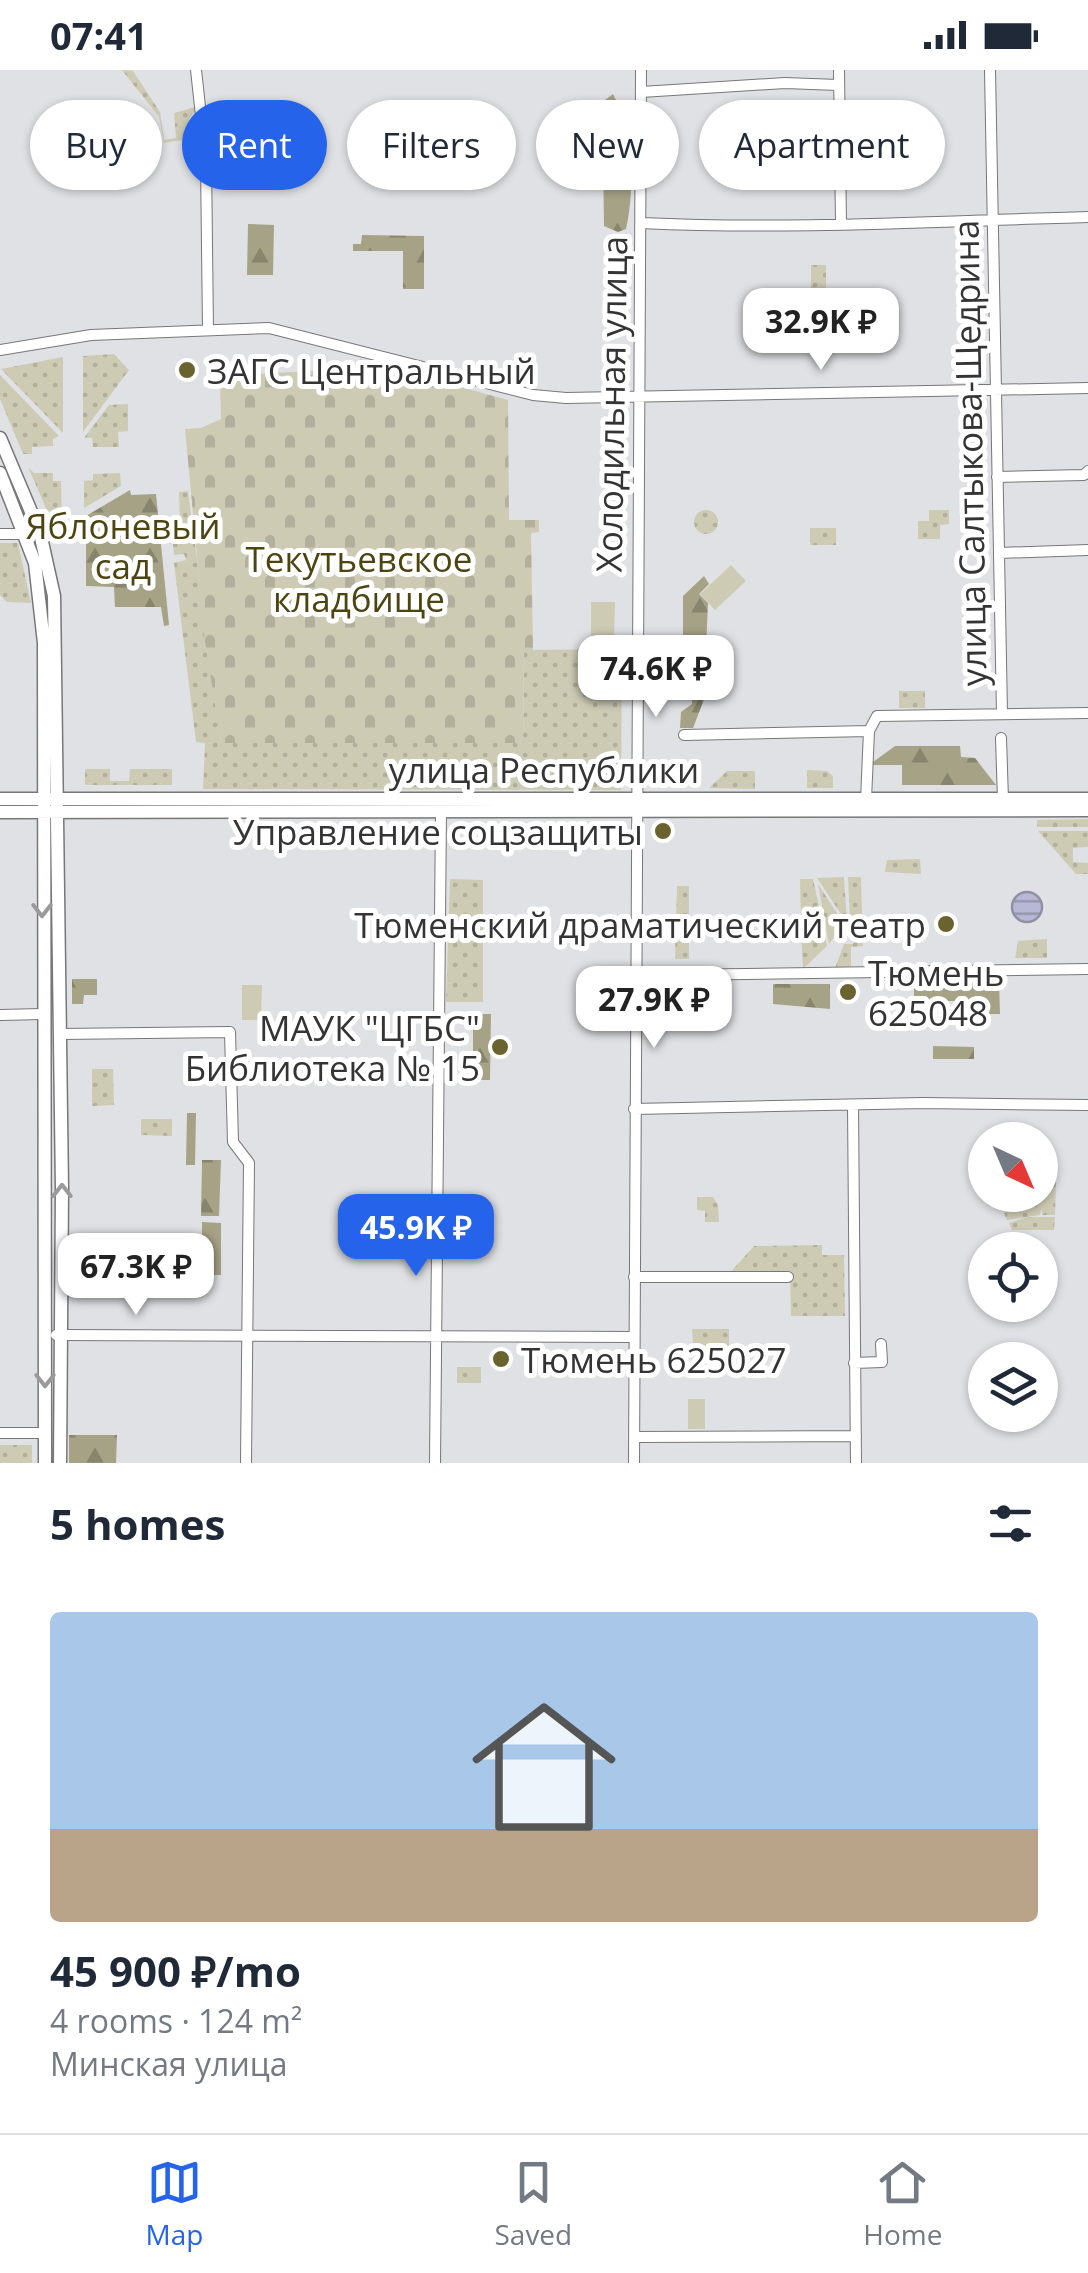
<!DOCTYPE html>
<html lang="en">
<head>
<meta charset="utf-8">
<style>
	:root { --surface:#fff; --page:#f2f2f3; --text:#1f2937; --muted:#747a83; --line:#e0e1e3; --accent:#2563eb }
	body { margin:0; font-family:"Open Sans",sans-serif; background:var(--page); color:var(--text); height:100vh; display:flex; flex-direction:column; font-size:38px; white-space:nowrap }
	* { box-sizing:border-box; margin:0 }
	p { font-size:32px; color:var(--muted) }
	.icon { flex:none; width:55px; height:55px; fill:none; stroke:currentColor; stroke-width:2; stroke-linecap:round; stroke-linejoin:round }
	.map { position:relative; height:1393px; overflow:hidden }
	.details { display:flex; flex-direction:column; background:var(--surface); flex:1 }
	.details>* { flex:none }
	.top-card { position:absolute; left:30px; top:30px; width:1030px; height:90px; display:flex; gap:20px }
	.needle { width:65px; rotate:136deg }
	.controls { position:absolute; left:968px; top:1052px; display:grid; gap:20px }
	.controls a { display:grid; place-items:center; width:90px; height:90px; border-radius:50%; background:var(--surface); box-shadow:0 2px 8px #0004; font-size:50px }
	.price { position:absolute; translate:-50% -85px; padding:0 22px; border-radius:20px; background:#fff; color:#222; font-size:32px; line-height:65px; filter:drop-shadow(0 2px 5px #0008) }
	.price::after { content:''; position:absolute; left:50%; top:60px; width:30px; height:22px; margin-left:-15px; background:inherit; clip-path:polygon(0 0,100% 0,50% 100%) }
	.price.current { background:var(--accent); color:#fff }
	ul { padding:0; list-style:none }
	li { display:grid; align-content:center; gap:20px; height:530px; padding:0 50px }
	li+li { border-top:2px solid var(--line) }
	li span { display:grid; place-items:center; height:310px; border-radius:10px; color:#555 }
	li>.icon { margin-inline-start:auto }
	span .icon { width:180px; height:180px; fill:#fffc; stroke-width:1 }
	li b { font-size:42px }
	h2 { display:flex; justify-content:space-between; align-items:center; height:120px; padding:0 50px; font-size:42px }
	.pill { padding:0 35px; border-radius:45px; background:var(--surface); box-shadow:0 2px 8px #0004; font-size:35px; line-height:90px }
	.pill.current { background:var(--accent); color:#fff }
	.status { display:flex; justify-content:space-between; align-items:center; height:70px; padding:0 50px; background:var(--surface); direction:ltr }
	.status svg { height:28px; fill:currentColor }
	.dock { display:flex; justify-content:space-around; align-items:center; height:140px; border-top:2px solid var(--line); background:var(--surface); font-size:28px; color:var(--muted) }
	.dock a { display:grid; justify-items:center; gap:5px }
	.dock .current { color:var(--accent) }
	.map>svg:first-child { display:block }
	.grass { fill:url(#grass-dots) }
	.forest { fill:url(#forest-firs) }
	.cemetery { fill:url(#cemetery-stones) }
	.garden { fill:#cecbb5 }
	.water { fill:url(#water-rules); stroke:#9090a5; stroke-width:2.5 }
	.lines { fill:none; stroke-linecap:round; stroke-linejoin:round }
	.minor-casing { stroke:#77777a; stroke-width:12 }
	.major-casing { stroke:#77777a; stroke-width:15 }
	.minor { stroke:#fff; stroke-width:10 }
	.major { stroke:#fff; stroke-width:12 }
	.oneway { stroke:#9a9a9a }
	.poi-dot { fill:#6b632f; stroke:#fff; stroke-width:4 }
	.labels { text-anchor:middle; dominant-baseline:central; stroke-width:10; stroke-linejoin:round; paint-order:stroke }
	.poi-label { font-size:35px; fill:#343435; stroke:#fff; text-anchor:start }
	.street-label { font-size:35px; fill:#343435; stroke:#fff }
	.park-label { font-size:35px; fill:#4d4511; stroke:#fff }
</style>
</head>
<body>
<div class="status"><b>07:41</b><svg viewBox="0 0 49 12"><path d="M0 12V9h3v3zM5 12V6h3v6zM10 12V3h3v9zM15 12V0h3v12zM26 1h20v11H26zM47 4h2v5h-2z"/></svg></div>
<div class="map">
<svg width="1088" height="1393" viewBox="0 0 1088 1393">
	<defs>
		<pattern id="grass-dots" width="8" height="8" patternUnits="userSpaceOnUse" patternTransform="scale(2.5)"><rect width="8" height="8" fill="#cecbb5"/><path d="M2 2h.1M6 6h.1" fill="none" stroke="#b2af9c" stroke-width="1.8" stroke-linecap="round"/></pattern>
		<pattern id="forest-firs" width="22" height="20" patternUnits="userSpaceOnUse" patternTransform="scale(2.5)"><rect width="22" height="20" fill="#a6a286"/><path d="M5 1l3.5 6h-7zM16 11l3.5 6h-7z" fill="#88856e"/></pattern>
		<pattern id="cemetery-stones" width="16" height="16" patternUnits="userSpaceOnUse" patternTransform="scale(2.5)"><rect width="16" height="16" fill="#cecbb5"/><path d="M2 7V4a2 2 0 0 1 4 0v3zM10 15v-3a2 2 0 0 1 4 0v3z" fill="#b2af9c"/></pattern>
		<pattern id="water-rules" width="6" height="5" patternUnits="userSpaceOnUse" patternTransform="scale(2.5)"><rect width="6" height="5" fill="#b7b8d5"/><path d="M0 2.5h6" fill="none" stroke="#9696ae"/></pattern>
	</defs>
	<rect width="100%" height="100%" fill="#e0e1e4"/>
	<path class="grass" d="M122,0L133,1L160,42L164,70L176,68L174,43L198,36L189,49V69L164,73L159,47Z
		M811,195H826V229H811Z
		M114,284L129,300L83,362V286Z
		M63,287V363L1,299Z
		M0,305L59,366L53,369V376L32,377V384H23L0,329Z
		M128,334V361L118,362L119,377H93L92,368H84L109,335Z
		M28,397L34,403H53V411H61L62,449L53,454Z
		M120,403L121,416L84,438V411L93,410V404Z
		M188,421L221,672L523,673L524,580L622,579L621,720L203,719L205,673L196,672L174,493L186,490L184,484L174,485L171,456L180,455L179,422Z
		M929,440H949V454L940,455V469H918V451H929Z
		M694 452a12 12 0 1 1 24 0a12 12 0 1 1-24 0Z
		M810,458H836V475H810Z
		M0,473H18L31,533L7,532L0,525Z
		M899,621H925V638H899Z
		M85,699H110V711H129L130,699H172V715H85Z
		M807,700L827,701L833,706V718H807Z
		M727,701H755V719L709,718Z
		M1088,749V757H1037V750Z
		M1038,761H1088V777L1073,778V792L1088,793V804H1076Z
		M920,789L921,804L885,802L887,790Z
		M844,807V808L847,853L817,808Z
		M848,807H861L863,876L851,877V897L835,898L844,874H853L860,863L850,852Z
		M450,809L483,810V932H446Z
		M800,809H813L823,855H801Z
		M818,814L844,854L829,874Z
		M677,816H689V889H675Z
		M801,859L824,860L827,876L803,899Z
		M1047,869V888H1015L1018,871Z
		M92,999H113L114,1035L92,1036Z
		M141,1049H172V1066L141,1065Z
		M1056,1112L1055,1145H1042V1138L1040,1145L1007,1150L1004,1143Z
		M697,1127H713L718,1135L719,1152H705V1141L697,1140Z
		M1028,1147H1055L1054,1160H1012L1009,1153Z
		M822,1175V1185H844L845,1246H791L790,1206L728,1205L754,1176Z
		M692,1259H729V1280L724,1281V1288L694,1286Z
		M457,1297H481V1313H457Z
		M0,1375H32V1393H0Z"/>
	<path class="forest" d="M613,24C634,61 635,118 626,159L618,162L604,156L603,85L552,80V71L561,55L593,54L601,33Z
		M248,154L274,155L273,205H247Z
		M362,165L424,166V219H403V181H353V174H361Z
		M130,420L131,425L156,424L169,555L164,556L161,537H115L114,517L86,516V446Z
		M704,506L709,514L699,524L708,533L706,579H683V526Z
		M692,618H722L719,625L705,627L693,658H680L681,642L692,634Z
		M895,676H960L961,687L975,688L996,715H902V695H869Z
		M72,909H97V925H84L83,934H72Z
		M999,910L1000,944H954V931H914V911Z
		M773,914H830V939L773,934Z
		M473,944H491L490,1010H473Z
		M933,976L974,977V989H933Z
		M187,1043H196L195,1095H186Z
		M202,1090H221L219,1146H201Z
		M202,1152L221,1153V1205H212V1192H202Z
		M69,1365H117L116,1393H69Z"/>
	<path class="cemetery" d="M360,289L508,330L509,450H539V462L531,463L533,580H524L523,673H221L205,571L185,359L201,358L221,349L220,313L224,306L357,298Z"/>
	<path class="garden" d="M731,495L746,511L715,540L700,524Z
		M591,532H615L614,568H591Z
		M242,915H262L261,950H242Z
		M688,1329H705V1359H688Z"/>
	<path class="water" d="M1012 837a15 15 0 1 1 30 0a15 15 0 1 1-30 0Z"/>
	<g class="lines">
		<g class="minor-casing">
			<path id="minor" d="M196,0L206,91L208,260
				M839,0L841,154
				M990,0L1002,644
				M641,22L785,13L838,15
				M641,153C790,160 939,151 1088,147
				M0,280L91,265L269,258L533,325L566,328L1088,318
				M997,407L1084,405L1088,401
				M0,464H26
				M999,483L1088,480
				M684,665L869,661L877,646L1088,643
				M1001,668L1003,730
				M866,730L869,661
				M634,901L672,905L1088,899
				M0,945L43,944
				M60,964L230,962L233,1072L249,1093L246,1393
				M853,1035L856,1393
				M634,1039L923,1033L1088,1035
				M634,1207H788
				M56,1265L634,1267
				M854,1293L882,1292L881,1274
				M0,1363H45
				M634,1367L856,1366
				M435,1393L441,741
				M634,1393L641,0"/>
		</g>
		<g class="major-casing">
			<path id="major" d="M0,368L40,463L54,526L62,1119L60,1393
				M0,403L35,493L44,573L45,1393
				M0,729H1088
				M0,742L1088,740"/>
		</g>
		<use href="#minor" class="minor"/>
		<use href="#major" class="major"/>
	</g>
	<defs><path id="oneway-chevron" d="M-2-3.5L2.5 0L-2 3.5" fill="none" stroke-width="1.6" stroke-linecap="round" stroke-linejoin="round" transform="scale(2.5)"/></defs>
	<g class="oneway">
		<use href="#oneway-chevron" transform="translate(42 840) rotate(90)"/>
		<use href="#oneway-chevron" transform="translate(62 1121) rotate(-90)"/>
		<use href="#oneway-chevron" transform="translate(45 1310) rotate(90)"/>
	</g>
	<g class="poi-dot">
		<circle cx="187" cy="300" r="10"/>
		<circle cx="663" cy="761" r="10"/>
		<circle cx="946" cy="854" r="10"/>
		<circle cx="848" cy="922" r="10"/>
		<circle cx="500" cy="977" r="10"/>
		<circle cx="501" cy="1289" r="10"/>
	</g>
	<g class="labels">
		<g class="poi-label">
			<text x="207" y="300">ЗАГС Центральный</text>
			<text x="643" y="761" text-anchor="end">Управление соцзащиты</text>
			<text x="926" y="854" text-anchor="end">Тюменский драматический театр</text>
			<text x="868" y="902">Тюмень<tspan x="868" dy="40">625048</tspan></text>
			<text x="480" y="957" text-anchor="end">МАУК "ЦГБС"<tspan x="480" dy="40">Библиотека № 15</tspan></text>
			<text x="521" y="1289">Тюмень 625027</text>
		</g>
		<g class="street-label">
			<text transform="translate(611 334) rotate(-89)">Холодильная улица</text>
			<text transform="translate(969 383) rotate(-91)">улица Салтыкова-Щедрина</text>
			<text x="544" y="699">улица Республики</text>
		</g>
		<g class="park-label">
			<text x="123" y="455">Яблоневый<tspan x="123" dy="40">сад</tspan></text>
			<text x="359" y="488">Текутьевское<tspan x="359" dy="40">кладбище</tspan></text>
		</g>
	</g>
</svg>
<div class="controls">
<a><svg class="needle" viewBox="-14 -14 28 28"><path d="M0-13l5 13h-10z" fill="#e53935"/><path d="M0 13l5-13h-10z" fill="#747a83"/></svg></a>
<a><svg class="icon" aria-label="locate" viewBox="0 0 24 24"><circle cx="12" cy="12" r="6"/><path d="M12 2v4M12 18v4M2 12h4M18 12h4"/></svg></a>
<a><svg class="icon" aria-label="layers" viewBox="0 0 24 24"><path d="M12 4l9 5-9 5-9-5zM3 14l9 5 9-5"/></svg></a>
</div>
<b class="price" style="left:821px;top:303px">32.9K ₽</b>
<b class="price" style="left:656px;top:650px">74.6K ₽</b>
<b class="price" style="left:654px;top:981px">27.9K ₽</b>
<b class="price current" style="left:416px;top:1209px">45.9K ₽</b>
<b class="price" style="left:136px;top:1248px">67.3K ₽</b>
<div class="top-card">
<a class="pill">Buy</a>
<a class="pill current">Rent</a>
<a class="pill">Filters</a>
<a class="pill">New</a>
<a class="pill">Apartment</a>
</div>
</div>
<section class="details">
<h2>5 homes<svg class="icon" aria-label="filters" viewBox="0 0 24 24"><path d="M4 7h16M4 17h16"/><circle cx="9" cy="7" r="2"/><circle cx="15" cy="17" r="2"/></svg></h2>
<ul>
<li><span style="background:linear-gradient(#a9c7e8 70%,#b9a48a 0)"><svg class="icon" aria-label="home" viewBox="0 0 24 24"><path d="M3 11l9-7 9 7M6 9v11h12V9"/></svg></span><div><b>45 900 ₽/mo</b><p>4 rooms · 124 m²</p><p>Минская улица</p></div></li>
</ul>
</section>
<nav class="dock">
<a class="current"><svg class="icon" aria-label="map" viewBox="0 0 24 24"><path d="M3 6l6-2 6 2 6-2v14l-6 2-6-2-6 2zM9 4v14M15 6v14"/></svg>Map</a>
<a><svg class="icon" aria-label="saved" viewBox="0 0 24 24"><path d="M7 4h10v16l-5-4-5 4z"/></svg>Saved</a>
<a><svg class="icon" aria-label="home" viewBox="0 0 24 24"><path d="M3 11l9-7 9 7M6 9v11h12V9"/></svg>Home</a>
</nav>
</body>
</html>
